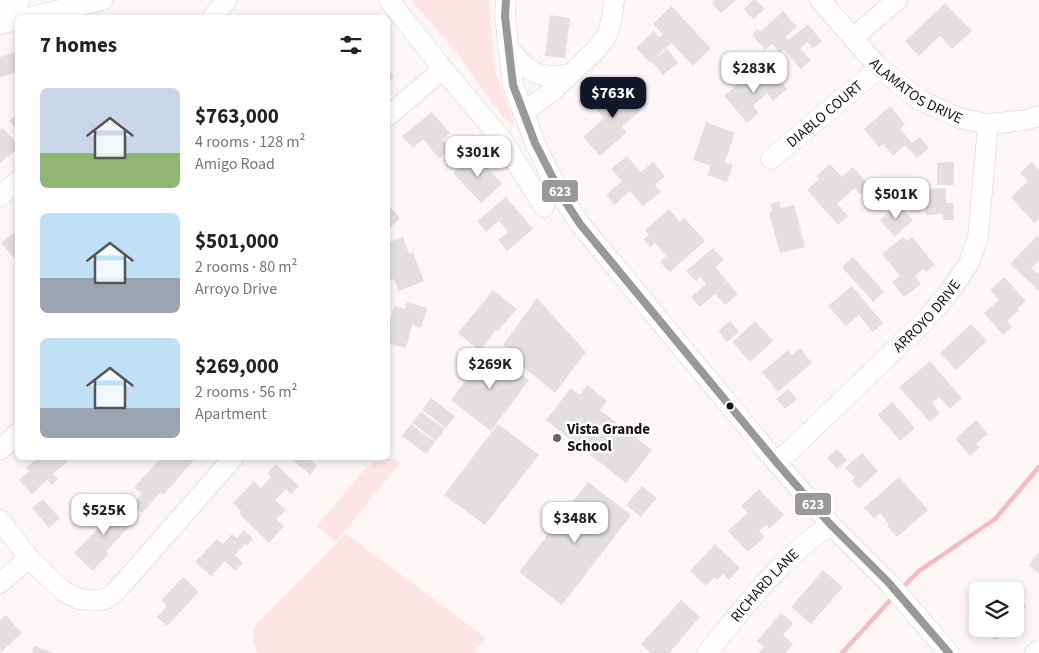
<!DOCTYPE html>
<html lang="en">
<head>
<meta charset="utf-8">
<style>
	:root { --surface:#fff; --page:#f2f2f2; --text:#222; --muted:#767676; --accent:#111827 }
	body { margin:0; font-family:"Source Sans 3",sans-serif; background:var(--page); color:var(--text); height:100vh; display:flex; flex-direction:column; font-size:19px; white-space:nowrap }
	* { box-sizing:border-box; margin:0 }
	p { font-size:16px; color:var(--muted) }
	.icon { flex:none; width:28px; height:28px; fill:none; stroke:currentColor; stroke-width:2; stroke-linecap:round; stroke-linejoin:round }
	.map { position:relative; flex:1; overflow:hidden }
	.panel { position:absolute; left:15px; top:15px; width:375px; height:445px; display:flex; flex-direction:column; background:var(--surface); border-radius:8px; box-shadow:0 2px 8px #0003 }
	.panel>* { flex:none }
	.fabs { position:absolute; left:969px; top:582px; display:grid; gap:10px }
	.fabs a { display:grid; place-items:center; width:55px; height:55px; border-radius:8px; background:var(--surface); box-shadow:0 2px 8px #0003; font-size:25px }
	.price { position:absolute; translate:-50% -42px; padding:0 11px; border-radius:10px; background:#fff; color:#222; font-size:16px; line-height:32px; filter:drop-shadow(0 1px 2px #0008) }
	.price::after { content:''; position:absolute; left:50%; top:30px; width:15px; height:11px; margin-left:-8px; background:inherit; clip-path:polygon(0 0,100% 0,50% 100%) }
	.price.on { background:var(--accent); color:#fff }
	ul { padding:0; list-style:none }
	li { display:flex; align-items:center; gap:15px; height:125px; padding:0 25px }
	li span { display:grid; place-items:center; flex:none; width:140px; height:100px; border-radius:8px; color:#555 }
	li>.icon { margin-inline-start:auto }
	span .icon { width:60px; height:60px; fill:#fffc; stroke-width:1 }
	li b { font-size:21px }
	h2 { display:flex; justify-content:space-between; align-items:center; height:60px; padding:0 25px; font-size:21px }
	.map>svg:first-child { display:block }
	.green { fill:#fde5e6 }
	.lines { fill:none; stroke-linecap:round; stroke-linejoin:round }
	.stream { stroke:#f7babe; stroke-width:4.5 }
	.building { fill:#e4dfdf }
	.minor-casing { stroke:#d6d1d2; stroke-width:21 }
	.minor { stroke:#fffefe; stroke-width:20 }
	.bus-1-casing { stroke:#fff; stroke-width:11 }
	.bus-1 { stroke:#999; stroke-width:8 }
	.bus-dot { fill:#181515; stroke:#fff; stroke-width:2 }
	.poi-dot { fill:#686464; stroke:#fff; stroke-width:2 }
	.labels { text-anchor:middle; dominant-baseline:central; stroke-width:5; stroke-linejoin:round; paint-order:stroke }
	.street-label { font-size:15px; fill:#181515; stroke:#fff }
	.poi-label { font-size:15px; font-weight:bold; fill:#181515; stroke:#fff; text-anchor:start }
	.line-badge { stroke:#fff; stroke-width:2 }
	.badge-label { font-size:14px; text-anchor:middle; font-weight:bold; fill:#fff }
</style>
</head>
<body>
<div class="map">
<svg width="1039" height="653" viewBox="0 0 1039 653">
	<rect width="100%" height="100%" fill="#fcf6f6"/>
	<path class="green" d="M411,0H489L491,30L496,74L516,127L504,118L475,80L460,56Z
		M385,459H393L400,463L336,542L317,526L364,470L374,462Z
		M346,534L486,638L474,651L477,653H259C251,643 253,636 256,624Z"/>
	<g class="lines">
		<path class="stream" d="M901,589L919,571L995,519L1039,467
			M842,653L893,597"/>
	</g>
	<path class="building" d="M715,0H736L721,13L712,3Z
		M753,0H756L765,9L753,19L744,9Z
		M945,3L972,31L952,49L940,36L919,56L905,41Z
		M671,6L711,48L693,66L671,43L654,59L667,49L678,63L663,75L652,62L650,63L636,48L654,31L659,37L663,34L653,24Z
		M783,11L797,27L785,37L789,40L808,24L822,41L813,48L807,42L800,48L811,60L801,69L784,50L780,53L772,44L765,50L752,35L758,29L760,32Z
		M550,15L570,18L565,58L545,56Z
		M18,51V72L0,77V57Z
		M388,69L394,77L388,83Z
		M761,70L770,80L776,75L787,89L773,101L767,93L753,106L759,113L747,123L724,96L744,79L747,82Z
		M628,84L646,105L622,127L627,132L600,156L583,137L604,118L589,101L599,92L617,112L623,106L614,96Z
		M890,106L905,124L900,129L912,143L920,137L929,148L917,158L905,145L893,156L883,144L879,147L864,129Z
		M432,112L450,133L442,140L450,149L439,159L423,139L413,148L402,136Z
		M18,114V131L9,121Z
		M706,122L735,133L725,162L733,165L727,182L707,175L711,166L693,160Z
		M3,128L18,145V148L0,163V130Z
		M475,153L502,184L481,203L453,173Z
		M627,156L641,172L653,162L665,176L655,185L661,192L643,206L630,191L614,205L606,195L622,181L611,169Z
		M954,162V185H937V163Z
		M1032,162L1039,170V219L1034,223L1011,197L1028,181L1020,173Z
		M830,164L842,177L853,167L870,186L860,194L855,188L837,204L848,216L838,225L807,190L819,179L816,176Z
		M946,188V203H953L954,220H943V214L926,215V204L915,205V189Z
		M506,197L533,229L507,251L498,240L508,232L499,221L486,232L477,221Z
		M779,201L781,208L794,205L805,247L780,253L769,212L772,211L770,204Z
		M388,204L400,218L388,230Z
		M898,204L913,220L895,237L880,220Z
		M669,209L680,222L684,218L705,241L670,272L660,262L666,256L655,243L650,247L644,239L649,235L645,230Z
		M13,233L18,238V263L1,243Z
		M1037,236L1039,238V260L1031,268L1038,274L1039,273V291L1010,264Z
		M403,237L409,254L413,252L424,281L399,291L394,279L389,281L388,277V250H389L388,243Z
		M903,237L907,241L912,237L935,265L926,272L923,269L915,276L921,284L904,297L892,282L900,276L882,254Z
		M713,248L724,260L715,267L738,294L725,305L715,294L700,307L691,297L706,284L700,277L696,281L686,271Z
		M853,257L884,292L873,302L842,267Z
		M1004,277L1026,301L1018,308L1019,310L1007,321L1012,327L1003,335L984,313L999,300L990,290Z
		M852,286L883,323L873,332L859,315L846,326L828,306Z
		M493,290L517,309L498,331L496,330L480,351L458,333Z
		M537,298L586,352L555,393L509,355L511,352L503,345Z
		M407,302L427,308L421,328L412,325L406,348L388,343V331L394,306L405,309Z
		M730,321L739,332L727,342L718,331Z
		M755,321L773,341L750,362L732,342Z
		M971,324L987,341L956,370L940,353Z
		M800,348L812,363L778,392L762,372L788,350L792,355Z
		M489,350L529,380L491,431L451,400Z
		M930,361L962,398L950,409L939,397L932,403L940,413L930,422L899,387Z
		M587,385L607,401L600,410L652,450L626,483L546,420L571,388L580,395Z
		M788,389L797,399L785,409L776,399Z
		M431,398L455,416L446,428L422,410Z
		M892,402L915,428L900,441L878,415Z
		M421,412L445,429L436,441L412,423Z
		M976,420L988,434L976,444L980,447L970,456L955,439Z
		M411,424L435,442L426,454L402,436Z
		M498,424L539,455L485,525L444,495Z
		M837,449L847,460L837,469L827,458Z
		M862,453L878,471L859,489L851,481L855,478L845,468Z
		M37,458H67L69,460L53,474L58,479L52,485L47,480L32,494L19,480L29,471L26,468Z
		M161,458H191L194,460L163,495L161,492L142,513L133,504L142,494L134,487Z
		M290,458H313L311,460L317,466L310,475Z
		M276,464L299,486L291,494L286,489L275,500L286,510L276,519L284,526L269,543L239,514L241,511L233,503L254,481L261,488L271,477L267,473Z
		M899,477L928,510L897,537L887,526L889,524L880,513L874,518L864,508Z
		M588,482L631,515L562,605L519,572Z
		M642,486L657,498L641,517L626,505Z
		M759,489L784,515L769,529L766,525L759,531L765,537L748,552L728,531L747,513L741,506Z
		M43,499L60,518L49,528L32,508Z
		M108,500L133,523L106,551L109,554L93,571L74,553L104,522L96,513Z
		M244,530L253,539L247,546L245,544L235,555L243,563L235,571L225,561L211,576L195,562L217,539L223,544L232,534L237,538Z
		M715,544L740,568L729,580L723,574L717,580L714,577L706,586L690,571Z
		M1039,552V574L1029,565Z
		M823,570L843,587L811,624L791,607Z
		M183,577L199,592L167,626L157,617L167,606L161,600Z
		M1015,595L1026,607L1015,617Z
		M681,600L700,617L669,653H651L641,644Z
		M781,613L793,623L783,635L793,644L786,653H759L764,647L757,641Z
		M6,615L22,633L0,653V620Z
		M985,629H1004L1006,631L995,640Z
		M34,646L54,653H32Z"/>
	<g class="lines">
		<g class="minor-casing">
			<g id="minor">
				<path d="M389,0L443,69L503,141L544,207"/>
				<path d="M506,0L505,16L513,85L535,143L549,172L563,198L580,224L777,463L830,524L888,582L949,653"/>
				<path id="s1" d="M820,0L879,68L920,100L959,118L988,124L1026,120L1039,116"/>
				<path d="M0,5L20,0"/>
				<path d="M26,18L103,0"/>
				<path d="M212,18L227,0"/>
				<path d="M0,24L18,20"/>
				<path d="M853,38L897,0"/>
				<path d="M508,48C529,72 537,80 569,74"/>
				<path d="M523,113L551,92L596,50L607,35L612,17L614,0"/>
				<path d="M388,116L443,69"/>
				<path id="s2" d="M771,159L879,68"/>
				<path d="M0,196L18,181"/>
				<path d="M0,450L18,433"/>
				<path id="s3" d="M777,463L925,321L948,294L969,263L978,237L988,124"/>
				<path d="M0,520L29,558L0,583"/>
				<path d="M29,558L63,591L79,599L95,600L106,599L114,593L127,579L233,458"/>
				<path id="s4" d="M707,653C731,624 753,594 780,567C795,551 813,538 830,524"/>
				<path d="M1035,653L1039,650"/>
			</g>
		</g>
		<use href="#minor" class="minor"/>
		<g class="bus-1-casing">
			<path id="bus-1" d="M506,0L505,16L513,85L535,143L563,198L580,224L777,463L830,524L888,582L949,653"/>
		</g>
		<use href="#bus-1" class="bus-1"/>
	</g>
	<circle class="bus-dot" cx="730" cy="406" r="4.5"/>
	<circle class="poi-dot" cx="557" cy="438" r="5"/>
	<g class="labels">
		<g class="street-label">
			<text stroke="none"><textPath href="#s1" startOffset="134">ALAMATOS DRIVE</textPath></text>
			<text stroke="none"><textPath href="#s2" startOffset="70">DIABLO COURT</textPath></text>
			<text stroke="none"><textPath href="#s3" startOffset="210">ARROYO DRIVE</textPath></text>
			<text stroke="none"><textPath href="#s4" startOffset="89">RICHARD LANE</textPath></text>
		</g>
		<g class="poi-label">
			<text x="567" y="429">Vista Grande<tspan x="567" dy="17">School</tspan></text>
		</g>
	</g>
	<g class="line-badge">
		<rect x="541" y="179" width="38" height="24" rx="5" fill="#999"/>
		<rect x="794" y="492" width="38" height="24" rx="5" fill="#999"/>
	</g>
	<g class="badge-label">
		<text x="560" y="196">623</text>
		<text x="813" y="509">623</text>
	</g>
</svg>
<div class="fabs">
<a><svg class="icon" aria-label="layers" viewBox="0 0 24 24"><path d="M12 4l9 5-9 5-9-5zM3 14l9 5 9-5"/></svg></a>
</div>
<b class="price" style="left:754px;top:94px">$283K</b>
<b class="price on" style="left:613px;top:119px">$763K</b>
<b class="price" style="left:478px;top:178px">$301K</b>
<b class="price" style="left:896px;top:220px">$501K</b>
<b class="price" style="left:490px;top:390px">$269K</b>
<b class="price" style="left:104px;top:536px">$525K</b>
<b class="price" style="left:575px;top:544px">$348K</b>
<section class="panel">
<h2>7 homes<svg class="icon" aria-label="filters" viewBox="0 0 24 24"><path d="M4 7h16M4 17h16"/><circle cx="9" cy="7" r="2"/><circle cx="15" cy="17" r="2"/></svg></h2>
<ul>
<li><span style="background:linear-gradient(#c9d6e8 65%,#8fb573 0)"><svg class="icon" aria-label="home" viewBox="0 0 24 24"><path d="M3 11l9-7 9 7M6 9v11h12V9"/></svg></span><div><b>$763,000</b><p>4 rooms · 128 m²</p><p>Amigo Road</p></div></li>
<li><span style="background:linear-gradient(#bfe0f5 65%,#9aa5b1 0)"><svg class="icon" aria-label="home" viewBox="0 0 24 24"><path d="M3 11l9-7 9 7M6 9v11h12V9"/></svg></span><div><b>$501,000</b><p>2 rooms · 80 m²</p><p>Arroyo Drive</p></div></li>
<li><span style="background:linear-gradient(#bfe0f5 70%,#9aa5b1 0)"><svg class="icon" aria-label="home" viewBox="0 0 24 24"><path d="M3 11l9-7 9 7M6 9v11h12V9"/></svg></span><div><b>$269,000</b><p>2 rooms · 56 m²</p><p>Apartment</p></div></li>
</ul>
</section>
</div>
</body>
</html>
